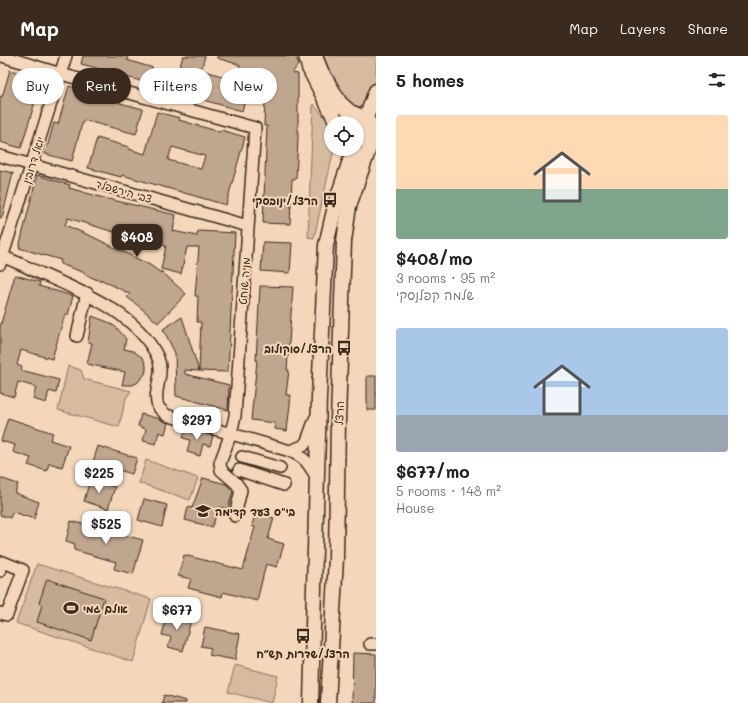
<!DOCTYPE html>
<html lang="en">
<head>
<meta charset="utf-8">
<style>
	:root { --surface:#fff; --page:#f6f6f6; --text:#222; --muted:#767676; --accent:#3b2a1e }
	body { margin:0; font-family:Mali,"Playpen Sans Hebrew",sans-serif; background:var(--page); color:var(--text); height:100vh; display:flex; flex-direction:column; font-size:15px; white-space:nowrap }
	* { box-sizing:border-box; margin:0 }
	p { font-size:13px; color:var(--muted) }
	.icon { flex:none; width:22px; height:22px; fill:none; stroke:currentColor; stroke-width:2; stroke-linecap:round; stroke-linejoin:round }
	.map { position:relative; flex:1; overflow:hidden }
	.details { display:flex; flex-direction:column; background:var(--surface); width:372px }
	.details>* { flex:none }
	.guide { position:absolute; left:12px; top:12px; width:304px; height:36px; display:flex; gap:8px }
	.controls { position:absolute; left:324px; top:60px; display:grid; gap:8px }
	.controls a { display:grid; place-items:center; width:40px; height:40px; border-radius:50%; background:var(--surface); box-shadow:0 1px 3px #0004; font-size:20px }
	.price { position:absolute; translate:-50% -34px; padding:0 9px; border-radius:8px; background:#fff; color:#222; font-size:13px; line-height:26px; filter:drop-shadow(0 1px 2px #0008) }
	.price::after { content:''; position:absolute; left:50%; top:24px; width:12px; height:9px; margin-left:-6px; background:inherit; clip-path:polygon(0 0,100% 0,50% 100%) }
	.price.current { background:var(--accent); color:#fff }
	ul { padding:0; list-style:none }
	li { display:grid; align-content:center; gap:8px; height:212px; padding:0 20px }
	li span { display:grid; place-items:center; height:124px; border-radius:4px; color:#555 }
	li>.icon { margin-inline-start:auto }
	span .icon { width:72px; height:72px; fill:#fffc; stroke-width:1 }
	li b { font-size:17px }
	h2 { display:flex; justify-content:space-between; align-items:center; height:48px; padding:0 20px; font-size:17px }
	.pill { padding:0 14px; border-radius:18px; background:var(--surface); box-shadow:0 1px 3px #0004; font-size:14px; line-height:36px }
	.pill.current { background:var(--accent); color:#fff }
	header { display:flex; align-items:center; gap:24px; box-sizing:border-box; height:56px; padding:0 20px; background:var(--accent); color:#fff }
	header strong { font-size:19px }
	nav { display:flex; gap:22px; margin-inline-start:auto; font-size:14px }
	main { display:flex; flex:1; min-height:0 }
	.map>svg:first-child { display:block }
	.green { fill:#d6bba1; stroke:#887260 }
	.building { fill:#c0a68f; stroke:#3b2a1e; fill-rule:evenodd }
	.lines { fill:none; stroke-linecap:round; stroke-linejoin:round }
	.minor-casing { stroke:#3b2a1e; stroke-width:14 }
	.major-casing { stroke:#3b2a1e; stroke-width:17 }
	.minor { stroke:#f4d7ba; stroke-width:11 }
	.major { stroke:#f4d7ba; stroke-width:14 }
	.labels { text-anchor:middle; dominant-baseline:central; stroke-width:4; stroke-linejoin:round; paint-order:stroke }
	.street-label { font-size:11px; fill:#3b2a1e; stroke:#f4d7ba }
	.poi-label { font-size:11px; font-weight:bold; fill:#3b2a1e; stroke:#f4d7ba; text-anchor:end }
</style>
</head>
<body>
<header>
<strong>Map</strong>
<nav><a>Map</a><a>Layers</a><a>Share</a></nav>
</header>
<main>
<div class="map">
<svg width="376" height="647" viewBox="0 0 376 647">
	<rect width="100%" height="100%" fill="#f4d7ba"/>
	<filter id="ink" filterUnits="userSpaceOnUse"><feTurbulence type="fractalNoise" baseFrequency=".025" numOctaves="2"/><feDisplacementMap in="SourceGraphic" scale="8" xChannelSelector="R" yChannelSelector="G"/><feConvolveMatrix kernelMatrix="1 2 1 2 8 2 1 2 1" color-interpolation-filters="sRGB"/></filter>
	<g filter="url(#ink)">
		<path class="green" d="M315,0H376V35L372,47L362,51L340,47Z
			M313,48L331,68V93H334L314,182L308,181Z
			M68,310L81,314L84,323L131,335L126,342L119,371L58,354Z
			M146,404L198,422L190,444L139,427Z
			M37,508L151,543L133,606L16,567Z
			M235,609L278,620L272,647L228,636Z"/>
		<path class="building" d="M83,0H128L127,4L153,12L149,27L103,15L104,14L81,8Z
			M183,0H205L201,14L236,24L240,9L217,2V0H295L299,8L292,17L298,18V82L296,123H292L290,168L263,167L267,70H264L266,16L254,13L242,55L193,41V43L172,37Z
			M10,14L42,23L21,92L0,86V40L2,41Z
			M69,30L120,45V47L143,53L136,78L83,64L72,105L45,98L54,67L58,68Z
			M157,56L180,62L179,64L220,76L221,74L245,81L226,149L122,119L121,121L88,112L97,82L129,91V93L145,98ZM172,91L205,100L201,113L168,104Z
			M0,114L13,117L2,162H0Z
			M37,119L70,129L69,132L104,142L176,159L173,175L197,180L198,175L235,177L228,316L199,315L201,266H197L198,240H195L199,191H187L181,218L161,213L166,190L141,185L139,189L123,185L124,179L68,162L65,169L93,181L150,209L161,217V215L186,238L158,267L141,252L127,241L130,238L100,223V225L84,218L85,217L60,208L61,204L19,192Z
			M263,186L292,187L290,217L261,215Z
			M15,219L40,226L39,230L73,240L68,259L65,258L52,303L21,294L17,309L22,311L21,314L59,324L56,337L49,335L46,347L33,343L36,331L18,326L14,341L0,337V271Z
			M260,230L293,231L287,314H289L286,339H291L287,375L275,373V367L251,364L257,305L256,304Z
			M92,260L108,266L117,272L126,283L124,293L133,295L143,302L146,309V314L145,318L137,327L132,329H122L125,316L87,308L92,287L88,286Z
			M182,261L199,315L185,314V318L229,329L228,354L176,340L175,297L163,273Z
			M367,320H376V354H367Z
			M141,358L160,363L168,367L165,378L159,376L156,388L143,385L146,373L138,370Z
			M8,362L53,377L50,384L69,390L62,411L49,407L47,415L28,409L31,402L13,396L15,389L1,385Z
			M186,372L213,380L210,390L203,388L200,400L187,396L190,384L183,382Z
			M98,390L137,402L132,418L93,406Z
			M0,422L18,428L15,437L39,446L34,463L13,456L10,462L0,459Z
			M203,422L226,428L233,435L228,453L219,451L212,471L185,464L188,451L192,452Z
			M90,424L115,431L108,453L84,445Z
			M144,443L167,449L162,471L138,464Z
			M255,457L274,462L268,483L284,488L277,511L266,508L257,545L223,536L222,541L188,532L191,523L178,520L184,499L243,514L255,471L252,470Z
			M71,465L143,484L133,518L114,513L116,506L74,494L75,488L66,485Z
			M47,523L104,542L91,584L37,566L42,549L39,547Z
			M167,558L191,564L183,595L168,591L171,581L162,579Z
			M205,571L240,578L235,604L209,599L211,592L201,590Z
			M353,597L376,598V647H352Z
			M164,639L186,645V647H162Z"/>
		<g class="lines">
			<g class="minor-casing">
				<path id="minor" d="M2,0L61,18L255,72L235,360L231,377L220,407L221,414L236,427L241,434L235,460
					M0,100L248,170
					M0,200C14,204 28,212 42,218C83,236 138,258 158,302C165,319 152,336 158,350C159,353 164,356 166,359L290,395C306,402 308,407 317,422
					M0,208L66,0
					M77,280L87,237
					M290,395L303,390L307,385L315,363
					M242,401L280,412
					M239,414L284,429
					M0,515L3,506L23,514L7,559L0,557
					M370,588H376"/>
			</g>
			<g class="major-casing">
				<path id="major" d="M306,0L309,12L337,67
					M315,0L321,15L340,47L350,56L366,63L375,74
					M357,86L376,35
					M311,647L319,341L326,189L336,146L354,93
					M328,647L336,502L338,364L344,185L349,150L376,72"/>
			</g>
			<use href="#minor" class="minor"/>
			<use href="#major" class="major"/>
		</g>
	</g>
	<defs>
		<g id="bus-bare" transform="scale(1.2)"><path d="M-5-6H5V4H4V6H2V4H-2V6H-4V4H-5ZM-3.5-4V0h7V-4ZM-3.5 1.2v1.5H-2V1.2ZM2 1.2v1.5H3.5V1.2Z" fill="#3b2a1e" stroke="#f4d7ba" stroke-width="2.5" paint-order="stroke"/></g>
		<g id="school-bare" transform="scale(1.2)"><path d="M0-5L7-2L0 1L-7-2ZM-4 1L0 2.5L4 1V4Q0 6-4 4Z" fill="#3b2a1e" stroke="#f4d7ba" stroke-width="2.5" paint-order="stroke"/></g>
		<g id="stadium-bare" transform="scale(1.2)"><path d="M0-5a6.5 5 0 1 0 0 10a6.5 5 0 1 0 0-10ZM-3.5-1.8h7v3.6h-7Z" fill="#3b2a1e" stroke="#f4d7ba" stroke-width="2.5" paint-order="stroke"/></g>
	</defs>
	<g fill-rule="evenodd">
		<use href="#bus-bare" x="330" y="144"/>
		<use href="#bus-bare" x="344" y="292"/>
		<use href="#school-bare" x="203" y="455"/>
		<use href="#stadium-bare" x="71" y="552"/>
		<use href="#bus-bare" x="303" y="580"/>
	</g>
	<g class="labels">
		<g class="street-label">
			<text transform="translate(33 104) rotate(-72)">יואל דרובין</text>
			<text transform="translate(124 135) rotate(16)">צבי הירשפלד</text>
			<text transform="translate(244 225) rotate(-86)">מניה שוחט</text>
			<text transform="translate(339 357) rotate(-88)">הרצל</text>
		</g>
		<g class="poi-label">
			<text x="318" y="144">הרצל/ינובסקי</text>
			<text x="332" y="292">הרצל/סוקולוב</text>
			<text x="215" y="455" text-anchor="start">בי"ס צעד קדימה</text>
			<text x="83" y="552" text-anchor="start">אולם גמי</text>
			<text x="303" y="597" text-anchor="middle">הרצל/שדרות תש״ח</text>
		</g>
	</g>
</svg>
<div class="controls">
<a><svg class="icon" aria-label="locate" viewBox="0 0 24 24"><circle cx="12" cy="12" r="6"/><path d="M12 2v4M12 18v4M2 12h4M18 12h4"/></svg></a>
</div>
<b class="price current" style="left:137px;top:202px">$408</b>
<b class="price" style="left:197px;top:385px">$297</b>
<b class="price" style="left:99px;top:438px">$225</b>
<b class="price" style="left:106px;top:489px">$525</b>
<b class="price" style="left:177px;top:575px">$677</b>
<div class="guide">
<a class="pill">Buy</a>
<a class="pill current">Rent</a>
<a class="pill">Filters</a>
<a class="pill">New</a>
</div>
</div>
<section class="details">
<h2>5 homes<svg class="icon" aria-label="filters" viewBox="0 0 24 24"><path d="M4 7h16M4 17h16"/><circle cx="9" cy="7" r="2"/><circle cx="15" cy="17" r="2"/></svg></h2>
<ul>
<li><span style="background:linear-gradient(#ffd9b3 60%,#7fa58c 0)"><svg class="icon" aria-label="home" viewBox="0 0 24 24"><path d="M3 11l9-7 9 7M6 9v11h12V9"/></svg></span><div><b>$408/mo</b><p>3 rooms · 95 m²</p><p>שלמה קפלנסקי</p></div></li>
<li><span style="background:linear-gradient(#a9c7e8 70%,#9aa5b1 0)"><svg class="icon" aria-label="home" viewBox="0 0 24 24"><path d="M3 11l9-7 9 7M6 9v11h12V9"/></svg></span><div><b>$677/mo</b><p>5 rooms · 148 m²</p><p>House</p></div></li>
</ul>
</section>
</main>
</body>
</html>
